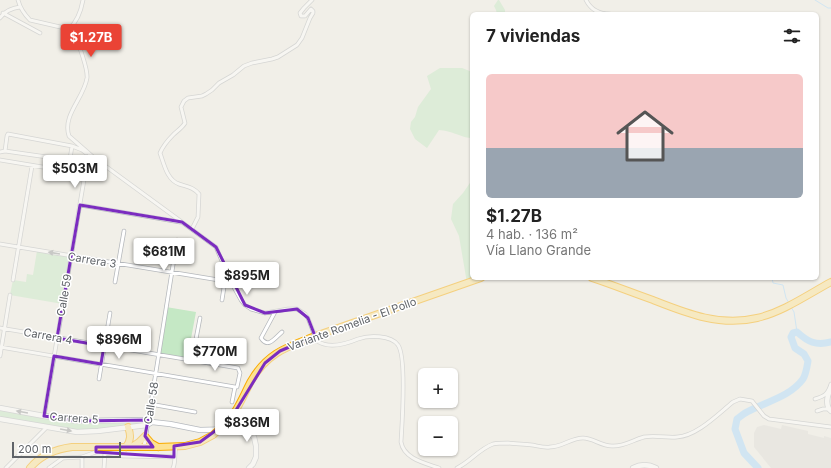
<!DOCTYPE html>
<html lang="es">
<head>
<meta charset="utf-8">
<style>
	:root { --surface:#fff; --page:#f2f2f2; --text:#222; --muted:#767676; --accent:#ea4335 }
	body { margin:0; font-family:Inter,sans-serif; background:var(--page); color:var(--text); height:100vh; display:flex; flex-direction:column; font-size:15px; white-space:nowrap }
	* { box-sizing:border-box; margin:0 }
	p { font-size:13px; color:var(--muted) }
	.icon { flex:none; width:22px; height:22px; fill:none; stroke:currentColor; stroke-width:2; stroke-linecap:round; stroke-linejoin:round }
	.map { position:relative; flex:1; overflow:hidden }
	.sheet { position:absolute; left:470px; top:12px; width:349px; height:268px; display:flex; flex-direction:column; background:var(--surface); border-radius:6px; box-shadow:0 1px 3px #0004 }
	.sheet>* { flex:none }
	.tools { position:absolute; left:418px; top:368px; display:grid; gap:8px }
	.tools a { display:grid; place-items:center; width:40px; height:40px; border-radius:6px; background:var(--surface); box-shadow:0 1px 3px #0004; font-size:20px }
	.scale { position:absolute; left:12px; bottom:10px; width:109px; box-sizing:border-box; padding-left:4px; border:2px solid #5f6368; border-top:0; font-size:11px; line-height:14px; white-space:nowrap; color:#5f6368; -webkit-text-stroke:3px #fff; paint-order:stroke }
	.price { position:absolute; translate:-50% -34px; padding:0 9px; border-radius:4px; background:#fff; color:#222; font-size:13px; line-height:26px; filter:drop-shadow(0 1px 2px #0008) }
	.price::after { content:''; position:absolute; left:50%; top:24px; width:12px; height:9px; margin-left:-6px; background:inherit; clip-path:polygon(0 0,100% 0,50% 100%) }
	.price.current { background:var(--accent); color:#fff }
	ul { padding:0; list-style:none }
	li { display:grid; align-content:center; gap:8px; height:212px; padding:0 16px }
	li span { display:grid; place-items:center; height:124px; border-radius:6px; color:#555 }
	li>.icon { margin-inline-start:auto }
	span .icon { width:72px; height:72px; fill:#fffc; stroke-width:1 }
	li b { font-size:17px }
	h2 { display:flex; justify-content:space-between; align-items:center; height:48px; padding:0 16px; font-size:17px }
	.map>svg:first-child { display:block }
	.industrial { fill:#e0deda }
	.green { fill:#c5e8c5 }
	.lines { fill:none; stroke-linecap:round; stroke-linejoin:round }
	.stream { stroke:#aadaff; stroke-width:1 }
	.river { stroke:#aadaff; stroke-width:7 }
	.street-casing { stroke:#b5b8bc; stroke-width:4.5 }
	.secondary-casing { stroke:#b6babf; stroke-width:6 }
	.highway-casing { stroke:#f9ab00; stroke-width:8 }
	.street { stroke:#fff; stroke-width:3 }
	.secondary { stroke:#fff; stroke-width:4.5 }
	.highway { stroke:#fde293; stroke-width:6 }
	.street-bridge-casing { stroke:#b5b8bc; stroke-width:4.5; stroke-linecap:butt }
	.highway-bridge-casing { stroke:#f9ab00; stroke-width:8; stroke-linecap:butt }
	.street-bridge { stroke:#fff; stroke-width:3 }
	.highway-bridge { stroke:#fde293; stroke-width:6 }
	.oneway { fill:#979a9d }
	.marked { fill:none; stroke:#7b2cbf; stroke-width:3; stroke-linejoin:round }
	.labels { text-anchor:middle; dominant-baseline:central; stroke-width:3; stroke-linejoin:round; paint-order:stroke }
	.street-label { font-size:11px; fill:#5f6368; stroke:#fff }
</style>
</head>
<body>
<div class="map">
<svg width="831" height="468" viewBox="0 0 831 468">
	<rect width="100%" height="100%" fill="#f1efe8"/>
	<path class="industrial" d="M764,425L781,429L782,425L808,431V434L824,438V436L831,438V468H771L754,447V433L757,427Z"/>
	<path class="green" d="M498,0H499L505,10V14H497L496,10L494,6Z
		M440,68H462L472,72V138C467,138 464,137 459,135C454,133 444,130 439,130L427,148L415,139L410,129L411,122L415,117L418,107L431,89L427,76Z
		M472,180V278H486L467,283L459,236L451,219L453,204L463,193Z
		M37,251L71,256L63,304L10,295L13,280L26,282L27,274L33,275Z
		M166,307L196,312L187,360L158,355Z
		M0,408L77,421L148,420L147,425L77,432L0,419Z"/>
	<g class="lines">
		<path class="stream" d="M815,0L828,8H831
			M772,278L773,283L783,285L786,298L789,303
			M791,307L794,312L797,332"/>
		<path class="river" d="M758,468L744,453L735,429L737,419C740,417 743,414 747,412C765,402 790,397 803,379C806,374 807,367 808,361L804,354L795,348L791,337L793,333L797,332C808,342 816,346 831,342"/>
		<g class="street-casing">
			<path id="street" d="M18,0C20,8 24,14 30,20L69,29C71,32 74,34 75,37C79,44 88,70 87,78C84,98 62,115 69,136L93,157L216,247L231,282L241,300L245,305L251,309L265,313L288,309H297L305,314L308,318L313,331
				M586,0C591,10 599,14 610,14
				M3,13L40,33
				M0,18C5,11 12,8 20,7
				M69,29C78,21 81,11 83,0
				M5,151L7,136L8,134L72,146L82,150L86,153
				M0,152L5,151L68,160L70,159L72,146
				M0,160L85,174L44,416
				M80,205L180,222
				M192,229L198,217L199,194C193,187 188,187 179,184C167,180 164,164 160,153C163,146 168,140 173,135C177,131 182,128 185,123L181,107L184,101L188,98L202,96L206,94L212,90L219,83L233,75L244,66L252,63L272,59L278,57L297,45L302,38L310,18L313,13V11L311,9L305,16H301L300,13L304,8L312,0
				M0,244L231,282
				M13,280L32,166
				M115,282L124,231
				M222,300L225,281
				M275,312L261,338C268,349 275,338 282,332
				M0,328L238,368L240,373L237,387H235L232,402
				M317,341C329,349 346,344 358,339C369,335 391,335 398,345C407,357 402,424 401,442C404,459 425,463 439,468
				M0,347L235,387
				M0,356L10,295
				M192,360L200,318
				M99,379L110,313
				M815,399C825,396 828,394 831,384
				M150,404L195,412
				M817,411L823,409H829
				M144,447L177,240
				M6,468L47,427
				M49,468L63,458L82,457
				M82,468V457L96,452V447
				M104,468L105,453L123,456L174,457
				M173,468C176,462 174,454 176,446
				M457,468C470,462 479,449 493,444C498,443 503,443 508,443C516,444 524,444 532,445C538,446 544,448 550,447C562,447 571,438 583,438C593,438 601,446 612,446C623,447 633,440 644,437C655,435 666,438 677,437C697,436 718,414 733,402L740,399L752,401L764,416L769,419L831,427"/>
		</g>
		<g class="secondary-casing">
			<path id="secondary" d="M831,389C827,395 825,406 831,411
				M0,408L44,416L77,421L148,420L152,422L170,424L200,430L238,429L247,431L254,437L256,446V457L253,464L249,468
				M0,419L77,432L98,431L147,425L152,422
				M633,468C641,464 648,464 656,468"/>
		</g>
		<g class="highway-casing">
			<path id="highway" d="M592,278C613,285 633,293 653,300C686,313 720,327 757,318C783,312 807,295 831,282
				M224,425C237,413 243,396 251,381C267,353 287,347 315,336L481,278
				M133,446L139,442L145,436L151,443L158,447
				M126,447C131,440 131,435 128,427
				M30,468C40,456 56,449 72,447H158L185,446L200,442L213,435"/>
		</g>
		<use href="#street" class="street"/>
		<use href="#secondary" class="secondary"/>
		<use href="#highway" class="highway"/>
		<g class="street-bridge-casing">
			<path id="street-bridge" d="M313,331L317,341"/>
		</g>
		<g class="highway-bridge-casing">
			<path id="highway-bridge" d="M213,435L224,425"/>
		</g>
		<use href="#street-bridge" class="street-bridge"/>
		<use href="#highway-bridge" class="highway-bridge"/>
	</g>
	<defs><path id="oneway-solid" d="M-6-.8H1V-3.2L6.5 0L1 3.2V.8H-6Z"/></defs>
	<g class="oneway">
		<use href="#oneway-solid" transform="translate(54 253) rotate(-171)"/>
		<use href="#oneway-solid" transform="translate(22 412) rotate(-170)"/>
		<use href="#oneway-solid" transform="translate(66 430) rotate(10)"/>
	</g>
	<path d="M0 0H831V468H0ZM80,205L182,222L216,247L245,305L265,313L297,309L308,318L315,336L280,351L265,363L230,420L200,442L174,446V457L96,452V447H153L145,436L148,420L77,421L44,416L54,356L101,364L104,346L57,338Z" fill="#f1efe8" fill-opacity=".55" fill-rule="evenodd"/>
	<path class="marked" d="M80,205L182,222L216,247L245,305L265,313L297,309L308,318L315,336L280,351L265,363L230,420L200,442L174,446V457L96,452V447H153L145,436L148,420L77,421L44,416L54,356L101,364L104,346L57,338Z"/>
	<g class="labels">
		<g class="street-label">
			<text transform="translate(92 260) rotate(9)">Carrera 3</text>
			<text transform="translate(64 295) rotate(-80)">Calle 59</text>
			<text transform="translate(352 324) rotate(-20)">Variante Romelia - El Pollo</text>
			<text transform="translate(48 336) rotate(10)">Carrera 4</text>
			<text transform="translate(151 403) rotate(-81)">Calle 58</text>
			<text transform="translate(74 418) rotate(4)">Carrera 5</text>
		</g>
	</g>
</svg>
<div class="tools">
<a>+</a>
<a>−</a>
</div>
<div class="scale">200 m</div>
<b class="price current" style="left:91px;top:58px">$1.27B</b>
<b class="price" style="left:75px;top:189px">$503M</b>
<b class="price" style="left:164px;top:272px">$681M</b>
<b class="price" style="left:247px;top:296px">$895M</b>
<b class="price" style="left:119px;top:360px">$896M</b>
<b class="price" style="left:215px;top:372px">$770M</b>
<b class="price" style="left:247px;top:443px">$836M</b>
<section class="sheet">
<h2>7 viviendas<svg class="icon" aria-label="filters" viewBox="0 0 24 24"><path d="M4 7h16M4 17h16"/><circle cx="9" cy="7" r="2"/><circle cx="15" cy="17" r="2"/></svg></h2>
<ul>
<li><span style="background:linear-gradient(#f6c9c9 60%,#9aa5b1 0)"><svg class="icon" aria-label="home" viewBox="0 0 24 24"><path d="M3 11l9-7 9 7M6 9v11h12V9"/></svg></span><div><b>$1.27B</b><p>4 hab. · 136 m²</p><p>Vía Llano Grande</p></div></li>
</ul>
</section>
</div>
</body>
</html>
